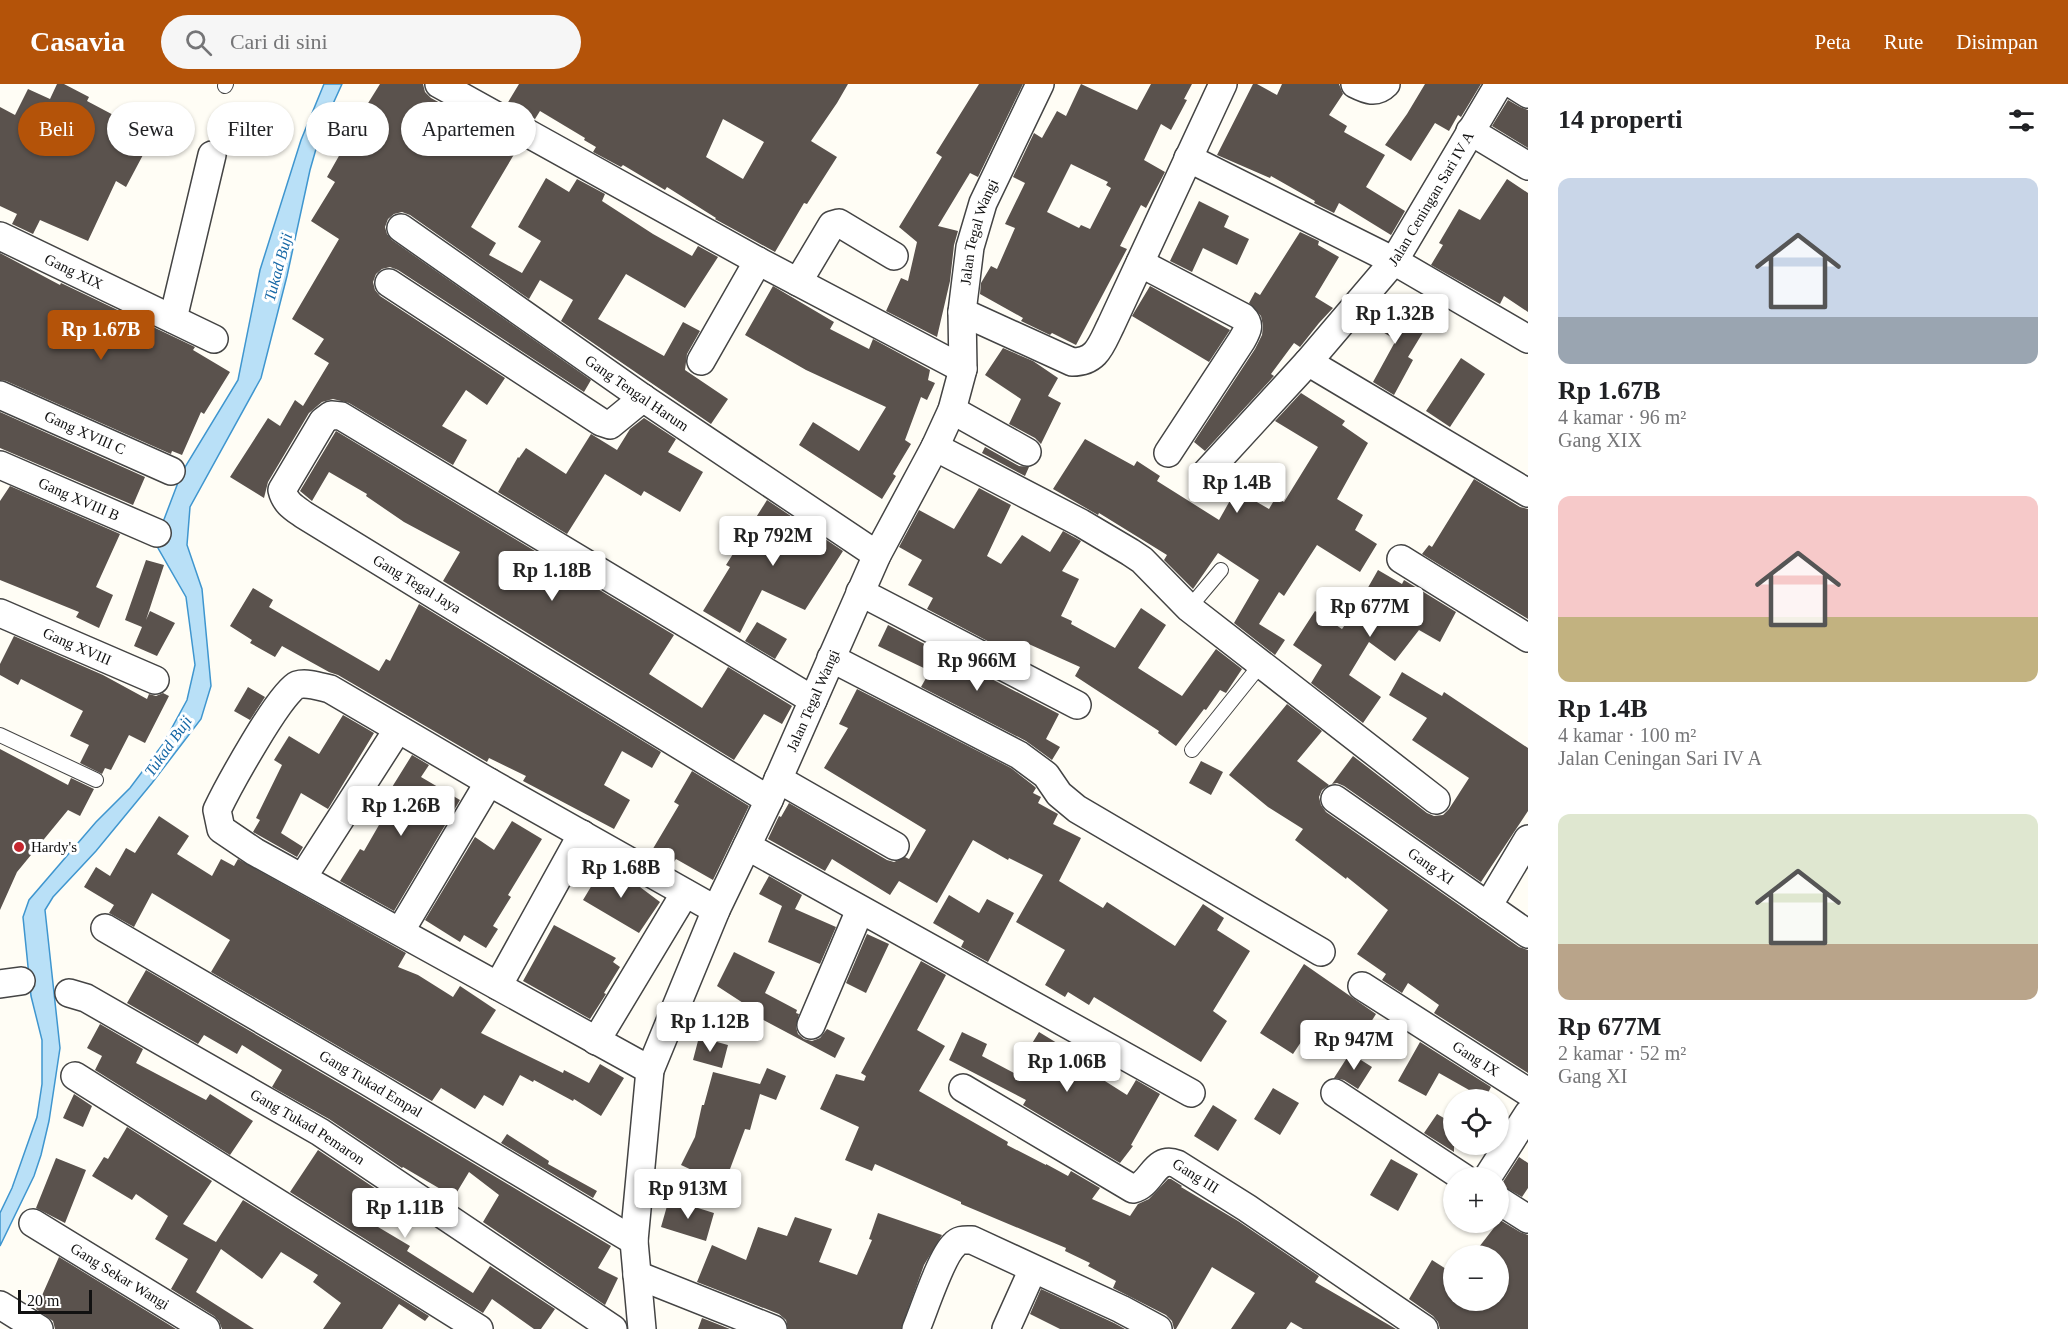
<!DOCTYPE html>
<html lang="id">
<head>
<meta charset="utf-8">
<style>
	:root { --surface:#fff; --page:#f6f6f6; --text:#202124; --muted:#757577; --accent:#b45309 }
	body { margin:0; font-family:"Times New Roman",serif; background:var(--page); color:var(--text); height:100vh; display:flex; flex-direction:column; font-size:22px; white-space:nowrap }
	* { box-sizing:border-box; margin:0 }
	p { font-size:20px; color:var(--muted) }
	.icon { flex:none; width:33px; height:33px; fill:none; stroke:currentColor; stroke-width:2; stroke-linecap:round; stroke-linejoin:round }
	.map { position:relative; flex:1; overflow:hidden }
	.panel { display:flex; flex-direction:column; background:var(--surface); width:540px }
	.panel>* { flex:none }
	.top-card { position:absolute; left:18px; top:18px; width:570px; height:54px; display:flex; gap:12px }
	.fabs { position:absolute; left:1443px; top:1005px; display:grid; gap:12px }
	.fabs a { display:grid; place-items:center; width:66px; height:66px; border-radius:50%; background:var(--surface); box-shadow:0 2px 4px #0004; font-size:30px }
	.scale { position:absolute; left:18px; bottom:15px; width:74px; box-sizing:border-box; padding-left:6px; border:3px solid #111; border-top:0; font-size:16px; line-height:21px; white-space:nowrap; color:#111; -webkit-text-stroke:4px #fff; paint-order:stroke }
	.price { position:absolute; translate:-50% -51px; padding:0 14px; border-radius:6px; background:#fff; color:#222; font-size:20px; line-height:39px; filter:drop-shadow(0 2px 3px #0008) }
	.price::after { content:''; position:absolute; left:50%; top:36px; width:18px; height:14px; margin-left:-9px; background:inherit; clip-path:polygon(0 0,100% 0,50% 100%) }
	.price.selected { background:var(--accent); color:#fff }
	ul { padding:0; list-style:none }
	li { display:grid; align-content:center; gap:12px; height:318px; padding:0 30px }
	li span { display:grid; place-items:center; height:186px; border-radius:12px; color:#555 }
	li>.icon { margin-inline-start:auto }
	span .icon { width:108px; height:108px; fill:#fffc; stroke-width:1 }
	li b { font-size:26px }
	h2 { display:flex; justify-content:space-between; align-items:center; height:72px; padding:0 30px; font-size:26px }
	.chip { padding:0 21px; border-radius:27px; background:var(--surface); box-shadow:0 2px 4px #0004; font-size:21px; line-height:54px }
	.chip.selected { background:var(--accent); color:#fff }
	header { display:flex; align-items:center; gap:36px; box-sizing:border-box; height:84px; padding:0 30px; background:var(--accent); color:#fff }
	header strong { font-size:28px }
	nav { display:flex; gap:33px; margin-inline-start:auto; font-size:21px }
	.search { width:420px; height:54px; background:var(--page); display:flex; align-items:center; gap:15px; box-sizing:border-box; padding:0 21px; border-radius:33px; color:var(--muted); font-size:22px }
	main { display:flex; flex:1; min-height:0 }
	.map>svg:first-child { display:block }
	.water { fill:#b9e0f7; stroke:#3f96cf; stroke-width:1.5 }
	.building { fill:#5a524d; fill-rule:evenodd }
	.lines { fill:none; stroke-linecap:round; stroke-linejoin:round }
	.service-casing { stroke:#444; stroke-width:16 }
	.minor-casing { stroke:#444; stroke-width:30 }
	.service { stroke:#fff; stroke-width:14 }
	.minor { stroke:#fff; stroke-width:27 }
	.poi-dot { fill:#c4262e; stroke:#fff; stroke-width:2 }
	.labels { text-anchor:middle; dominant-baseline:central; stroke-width:6; stroke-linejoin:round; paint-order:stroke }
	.street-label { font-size:15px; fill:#111; stroke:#fff }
	.poi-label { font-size:15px; fill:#111; stroke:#fff; text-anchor:start }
	.water-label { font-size:16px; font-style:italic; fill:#1768a6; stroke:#fff }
</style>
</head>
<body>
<header>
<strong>Casavia</strong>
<div class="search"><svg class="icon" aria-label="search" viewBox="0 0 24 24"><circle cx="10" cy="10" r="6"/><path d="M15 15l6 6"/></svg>Cari di sini</div>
<nav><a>Peta</a><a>Rute</a><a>Disimpan</a></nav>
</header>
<main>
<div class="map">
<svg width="1528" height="1245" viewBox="0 0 1528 1245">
	<rect width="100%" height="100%" fill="#fffdf5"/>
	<path class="water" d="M324,0H342L322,44L310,86L287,192L261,294L190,423L187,461L202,505L211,602L201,635L152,699L96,767L53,813L45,826L60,964L49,1037L41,1071L34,1092L0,1162V1129L12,1104L37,1033L42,1000V956L31,912L23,833L29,816L96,738L130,704L163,660L187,616L195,581L186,513L158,464L160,446L182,388L238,296L260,186L301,56Z"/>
	<path class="building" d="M57,0H64L89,13L87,17L153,52L126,103L116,97L88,157L40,136L33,150L12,140L17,130L0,122V23L15,31L28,5L50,15Z
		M380,0H423L425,8L431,14L519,62L471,143L496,159L489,171L522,189L541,157L518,143L546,94L569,108L577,95L605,110L602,117L653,150L692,172L698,162L718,173L685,224L626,190L598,235L664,272L683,238L700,247L687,270L685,286L728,315L711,340L561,237L573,216L540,196L529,215L410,131L402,128L394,130L388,135L385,143L387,150L392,156L591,296L584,308L398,186L390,183L382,185L376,190L373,198L375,206L380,212L505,294L487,321L466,306L442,342L467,356L453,381L349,319L333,315L322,318L309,329L268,398L264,414L230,393L268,334L280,342L295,316L303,322L329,279L314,270L324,255L292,235L339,155L311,137L335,98L327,93L344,63L339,60L352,38L355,40Z
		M519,0H848L837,19L811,57L837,73L807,120L804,119L775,168L715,135L716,134L667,103L665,106L623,81L621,83L593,68L596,63L584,56L585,54L540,27L535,35L507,20ZM723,35L764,58L743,95L706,73Z
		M979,0H1023L978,93L970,89L938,142L958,147L954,161L950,197L937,253L886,227L901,194L908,197L917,158L899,143L942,73L936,69Z
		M1081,0L1137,26L1151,0H1192L1184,15L1187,16L1171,46L1161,40L1144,76L1165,88L1146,124L1141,121L1120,162L1127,165L1076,261L1052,249L1050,251L1021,237L1023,234L980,210L981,199L991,182L997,185L1015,144L1005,140L1025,99L1013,93L1034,49L1042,54L1057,27L1066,32ZM1071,80L1108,98L1106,101L1111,104L1090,145L1081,141L1079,144L1047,128Z
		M1253,0H1257L1277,11L1282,0H1339L1343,10L1329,31L1347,42L1344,48L1385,71L1366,103L1405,127L1391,151L1339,119L1334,129L1314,119L1315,117L1271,92L1270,94L1217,71Z
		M1425,0H1481L1461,33L1458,31L1449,47L1435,39L1411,77L1385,61L1407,30Z
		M1508,16L1520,23L1528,26V64L1492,42Z
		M1507,95L1528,109V228L1504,212L1500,220L1431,181L1443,161L1439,159L1459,125L1480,136Z
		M1199,117L1229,132L1224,143L1249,155L1237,181L1203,164L1192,188L1170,177Z
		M1300,148L1319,157L1318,161L1339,173L1315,213L1333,224L1319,239L1300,263L1294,259L1271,290L1274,292L1205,367L1194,358L1255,265L1262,251L1263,242L1261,232L1249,219L1255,208L1260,211Z
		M0,169L60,201L61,199L195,263L193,266L230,288L204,330L201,328L182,371L172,367L171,370L6,297L0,296Z
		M773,202L834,238L830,245L869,265L873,255L930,286L928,296L935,299L927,316L921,313L905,356L911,360L893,390L896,392L882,415L799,361L813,338L859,367L886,323L806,286L745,251Z
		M1150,202L1230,246L1209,278L1132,232Z
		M1379,218L1425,245L1408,273L1413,276L1394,311L1373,298L1396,256L1366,238Z
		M1003,264L1033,277L1058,294L1048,312L1061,319L1041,360L1035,354L1009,340L1021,315L985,291Z
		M1461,274L1485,290L1450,343L1426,327Z
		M1301,309L1345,337L1342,341L1368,359L1337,415L1363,431L1355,446L1377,460L1360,488L1317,461L1284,512L1279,508L1259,540L1285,556L1275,571L1234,539L1259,496L1218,469L1193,505L1164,476L1167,471L1099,429L1098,431L1053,405L1085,355L1134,382L1137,377L1160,392L1157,397L1219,436L1236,406L1269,425L1276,413L1284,418L1318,363L1275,337Z
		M0,328L145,393L133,421L0,364Z
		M644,334L676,355L668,368L703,388L680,428L644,407L641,412L605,390L567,450L498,408L518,373L519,374L526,364L566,390L591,350L617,366L630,345Z
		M336,347L674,551L649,590L702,624L728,583L792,622L782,640L764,630L734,676L443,497L460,468L404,438L366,412L367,410L329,388L312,417L300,407Z
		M985,363L1019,382L1029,383L1025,392L982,369Z
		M1474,395L1520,423L1528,425V535L1422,470L1429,461L1432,463Z
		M10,402L120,450L96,503L113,511L99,544L76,533L79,528L0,496V417Z
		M979,404L1011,421L987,472L1001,480L1022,451L1050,468L1063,447L1081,457L1062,487L1079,495L1061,532L1072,537L1071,540L1115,564L1141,524L1166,541L1138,584L1182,612L1216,565L1242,585L1226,609L1220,606L1206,626L1204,625L1176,662L1158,649L1159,647L1075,592L1080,583L1022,557L1014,571L927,525L933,514L908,501L922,476L899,463L919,426L954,445Z
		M767,416L843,467L805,526L762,506L740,549L703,527L730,483L726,481Z
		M146,476L164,481L146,536L150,527L175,539L157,572L134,562L142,543L125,536Z
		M1378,486L1402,500L1404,496L1456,528L1440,558L1419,546L1395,577L1369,558L1349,591L1381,613L1363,639L1311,599L1322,581L1293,561L1315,527L1342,545L1354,528Z
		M253,504L273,516L269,523L379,587L386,575L390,577L419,520L661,668L652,684L622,667L604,701L630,716L614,745L523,697L526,692L489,674L487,678L338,591L329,588L282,562L275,573L250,559L252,556L230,542Z
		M757,538L787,555L775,575L745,557Z
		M888,541L1059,630L1046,655L1060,663L1052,676L1026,657L921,603L930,587L878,562Z
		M14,552L103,591L147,615L149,610L156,612L163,609L169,612L145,659L129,651L111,686L105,684L102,690L80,679L89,661L70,652L83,627L21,595L18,601L0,591V580Z
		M1402,588L1442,612L1444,608L1528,664V727L1481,798L1344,702L1337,699L1332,700L1353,672L1427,729L1434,732L1443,731L1449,725L1469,694L1412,656L1427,634L1389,611Z
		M248,603L265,613L250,636L234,627Z
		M857,605L1011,684L1034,702L1036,704L1033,709L1041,713L1038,719L1058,730L1053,740L1081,754L1059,797L1103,824L1107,818L1175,862L1203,820L1224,834L1217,846L1250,867L1213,927L1227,937L1201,978L1094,913L1089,921L1068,908L1065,913L1045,901L1065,866L1016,838L1043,791L1009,774L1008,776L973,756L937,819L899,797L890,811L832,775L825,787L768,755L779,732L781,733L789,719L887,776L894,778L905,773L909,775L926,746L824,684L848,644L839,640Z
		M1287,620L1322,647L1297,677L1329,701L1322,706L1319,713L1321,721L1326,728L1519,863L1528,866V989L1434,929L1439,921L1408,899L1402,909L1382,896L1386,890L1357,870L1388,826L1347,793L1346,795L1295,756L1303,745L1268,723L1229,691Z
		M343,631L374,649L328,725L301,709L281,749L303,763L297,773L253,748L260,736L256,734L282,681L274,676L289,652L319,670Z
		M0,665L68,701L71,694L94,705L80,732L68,726L17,788L0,826Z
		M412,671L429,681L421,693L460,716L394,827L340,797L360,765L364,767L383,734L379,731L393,710L389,708Z
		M1201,677L1223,688L1211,711L1189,699Z
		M692,687L749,722L713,796L676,775L672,781L651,768L679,721L674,718Z
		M159,732L189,752L177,770L212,792L221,775L234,782L238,775L406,869L398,883L418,891L453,913L460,902L496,926L481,949L563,989L564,986L589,999L600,980L624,994L601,1032L574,1015L573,1017L534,996L533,998L520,991L503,1022L484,1011L475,1025L441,1004L432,1017L211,888L230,856L152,809L134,843L109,829L114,821L84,803L96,783L110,792L126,764L135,769Z
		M512,737L542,755L508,811L511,813L493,842L498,845L486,864L464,851L460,858L425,836L475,753L494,766Z
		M604,781L628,794L660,818L639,849L583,816Z
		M769,792L802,811L795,825L836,843L820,880L768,858L782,822L759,810Z
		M949,811L979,829L987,815L1014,829L988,878L961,863L964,857L933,839Z
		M554,841L616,874L613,878L620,883L604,909L606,910L590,935L523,897Z
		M867,850L889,860L866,909L846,899Z
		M734,868L775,888L765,909L797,926L796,929L799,930L796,943L798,950L804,955L812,957L820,954L827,945L845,954L835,974L758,933L760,930L717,902Z
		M921,877L946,891L917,946L945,962L919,1007L1008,1058L1007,1061L1046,1081V1080L1068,1092L1071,1087L1100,1104L1092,1115L1130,1132L1138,1120L1149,1115L1168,1095H1171L1182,1102L1181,1103L1238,1137L1319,1192L1315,1198L1396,1245H1303L1291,1238L1286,1245H1231L1255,1209L1212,1183L1176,1245H1174L1172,1237L1166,1231L1113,1204L1116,1197L1088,1182L1090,1179L1065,1167L1066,1164L961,1120V1118L875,1080L872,1087L845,1076L859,1043L820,1025L836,990L864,997L866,992L861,989Z
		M1304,880L1376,930L1356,962L1315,937L1293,970L1260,949Z
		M146,886L359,1011L611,1162L598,1184L618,1194L605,1221L483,1138L499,1111L469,1088L454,1113L403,1083L402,1084L329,1035L272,1003L282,986L242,961L237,970L204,951L198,960L127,919Z
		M100,940L143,965L136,979L206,1016L210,1010L253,1037L230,1071L95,986L102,972L87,964Z
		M962,948L987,960L982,972L1014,989L1039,948L1070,967L1073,961L1093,973L1086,985L1127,1011L1136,996L1160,1010L1131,1061L1133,1062L1120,1079L1023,1021L1026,1016L949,976Z
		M699,953L728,961L722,984L693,976Z
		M1420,958L1491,1003L1485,1015L1439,989L1426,1012L1398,997Z
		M1350,969L1372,983L1358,1005L1344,996L1334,994Z
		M767,984L786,992L776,1016L760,1010L750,1046L745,1045L724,1101L681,1081L695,1053L702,1021H704L713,988L760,1000Z
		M1273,1004L1299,1019L1280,1051L1254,1035Z
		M74,1010L92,1022L83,1043L63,1034Z
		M1213,1021L1237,1036L1218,1067L1194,1052Z
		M1437,1030L1454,1040V1068L1424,1049Z
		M127,1043L212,1097L183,1140L216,1158L243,1116L429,1232L425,1237L399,1220L382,1245H323L341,1219L313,1198L318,1191L281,1168L262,1195L221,1165L196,1208L254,1245H222L219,1237L214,1232L171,1205L188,1175L155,1155L168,1132L136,1110L132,1116L92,1092L104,1073L108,1075Z
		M507,1050L549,1077L548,1080L597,1107L593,1114L501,1059Z
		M318,1066L385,1111L368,1137L410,1162L407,1167L473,1209L490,1182L555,1225L541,1245H534L492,1215L483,1229L290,1108Z
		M1519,1073L1528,1079V1104L1522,1113L1501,1101Z
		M56,1074L86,1086L65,1139L36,1124Z
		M1391,1075L1418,1090L1398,1127L1370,1111Z
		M669,1115L714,1129L706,1157L661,1143Z
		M878,1129L942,1151L924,1181L901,1245H788L786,1236L779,1230L697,1198L712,1161L746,1176L758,1143L787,1152L795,1133L832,1145L819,1178L857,1191L872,1156L869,1155Z
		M1500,1136L1520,1148L1528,1151V1245H1440L1438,1238L1433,1232L1409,1215L1432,1176L1454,1190V1216H1498V1172H1472Z
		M59,1173L176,1245H55L53,1237L36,1225Z
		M1041,1205L1114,1239L1125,1245H1060L1030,1230Z
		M702,1234L730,1245H698Z"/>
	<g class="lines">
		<g class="service-casing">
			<path id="service" d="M225,2L226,0
				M1189,524L1221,486
				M0,651L96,696
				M1192,666L1261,580"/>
		</g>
		<g class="minor-casing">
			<g id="minor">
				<path d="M439,0L758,177L963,285"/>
				<path d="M1355,0C1367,6 1376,10 1386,0"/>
				<path d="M1512,0L1528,10"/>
				<path d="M1470,47L1528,82"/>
				<path d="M1188,74L1394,177L1528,255"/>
				<path id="s1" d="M401,144L643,314L877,471"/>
				<path id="s2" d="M0,152L214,255"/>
				<path d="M1140,179L1243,233C1251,241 1247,247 1242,256L1168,369"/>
				<path d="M798,198L832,141L839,139L894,172"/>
				<path d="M389,199L601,338L610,341L643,314"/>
				<path d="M962,228L1072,278C1097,278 1101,261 1111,241L1223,0"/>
				<path d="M173,235L212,71"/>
				<path d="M701,277L758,177"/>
				<path d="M1308,278L1528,409"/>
				<path id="s3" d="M0,311L171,387"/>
				<path d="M952,326L1027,368"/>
				<path d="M935,363L1081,439L1130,468L1142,476L1189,524L1436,716"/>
				<path id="s4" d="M0,381L157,449"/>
				<path id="s5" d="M1206,389L1308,278L1394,177L1499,0"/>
				<path d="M1401,475L1528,554"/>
				<path d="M860,508L1077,621"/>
				<path id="s6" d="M0,529L155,596"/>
				<path d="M831,574L1019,671L1046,691L1059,710L1077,725L1321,868"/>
				<path d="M778,695L895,762"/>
				<path id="s7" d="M1335,715L1528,850"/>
				<path d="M769,716L304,431C294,424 285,419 282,406L323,337L331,331L341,332L813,616"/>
				<path d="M747,762L1191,1009"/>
				<path d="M303,793L398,645"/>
				<path d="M1488,822L1528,755"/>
				<path id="s8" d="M105,844L367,997L634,1157"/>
				<path d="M401,846L489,698"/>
				<path d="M0,900L21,897"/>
				<path d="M498,902L582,750"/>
				<path id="s9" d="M1362,902L1528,1008"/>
				<path id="s10" d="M69,909L86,914L320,1048L613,1245"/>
				<path d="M811,941L860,826"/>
				<path d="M596,957L685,809"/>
				<path d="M650,986L255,768L221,745L217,726C227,705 280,608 297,601C307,598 321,603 330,605L489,698L716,826"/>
				<path d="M75,992L479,1245"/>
				<path id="s11" d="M963,1004L1133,1105C1152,1101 1154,1071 1177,1080L1247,1124L1424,1245"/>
				<path d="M1335,1009L1464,1094"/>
				<path d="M1487,1094L1528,1030"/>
				<path d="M1498,1116L1528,1135"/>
				<path id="s12" d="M33,1139L206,1245"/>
				<path d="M637,1191L773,1245"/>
				<path d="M0,1221L39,1245"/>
				<path id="s13" d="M642,1245L634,1157L650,986L716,826L769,716L877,471L935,363L952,326L963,285L962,228L970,163L983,119L1040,0"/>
				<path d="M916,1245C924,1226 941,1173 954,1161C959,1155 965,1156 972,1156L1121,1225L1158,1245"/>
				<path d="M1006,1245L1033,1185"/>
			</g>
		</g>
		<use href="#service" class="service"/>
		<use href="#minor" class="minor"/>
	</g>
	<circle class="poi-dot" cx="19" cy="763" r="6"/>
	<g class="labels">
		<g class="street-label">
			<text stroke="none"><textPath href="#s5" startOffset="356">Jalan Ceningan Sari IV A</textPath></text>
			<text stroke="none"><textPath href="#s13" startOffset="1168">Jalan Tegal Wangi</textPath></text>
			<text stroke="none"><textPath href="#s2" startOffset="82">Gang XIX</textPath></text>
			<text stroke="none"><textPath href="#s1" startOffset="288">Gang Tengal Harum</textPath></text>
			<text stroke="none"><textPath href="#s3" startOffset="93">Gang XVIII C</textPath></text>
			<text stroke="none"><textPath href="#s4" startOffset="86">Gang XVIII B</textPath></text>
			<text transform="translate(417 500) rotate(31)">Gang Tegal Jaya</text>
			<text stroke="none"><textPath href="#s6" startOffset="84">Gang XVIII</textPath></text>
			<text stroke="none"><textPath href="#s13" startOffset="664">Jalan Tegal Wangi</textPath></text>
			<text stroke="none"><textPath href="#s7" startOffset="117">Gang XI</textPath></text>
			<text stroke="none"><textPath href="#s9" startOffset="135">Gang IX</textPath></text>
			<text stroke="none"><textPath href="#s8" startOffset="308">Gang Tukad Empal</textPath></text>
			<text stroke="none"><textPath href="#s10" startOffset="274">Gang Tukad Pemaron</textPath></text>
			<text stroke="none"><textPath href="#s11" startOffset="274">Gang III</textPath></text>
			<text stroke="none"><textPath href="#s12" startOffset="102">Gang Sekar Wangi</textPath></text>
		</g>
		<g class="poi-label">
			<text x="31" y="763">Hardy's</text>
		</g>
		<g class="water-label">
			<text transform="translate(278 183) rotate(-75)">Tukad Buji</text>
			<text transform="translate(168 662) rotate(-55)">Tukad Buji</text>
		</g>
	</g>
</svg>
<div class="fabs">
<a><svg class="icon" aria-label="locate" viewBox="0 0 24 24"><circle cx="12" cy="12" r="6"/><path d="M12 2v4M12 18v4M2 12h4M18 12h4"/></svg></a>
<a>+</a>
<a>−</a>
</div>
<div class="scale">20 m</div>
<b class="price" style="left:1395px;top:261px">Rp 1.32B</b>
<b class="price selected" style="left:101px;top:277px">Rp 1.67B</b>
<b class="price" style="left:1237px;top:430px">Rp 1.4B</b>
<b class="price" style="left:773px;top:483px">Rp 792M</b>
<b class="price" style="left:552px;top:518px">Rp 1.18B</b>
<b class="price" style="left:1370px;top:554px">Rp 677M</b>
<b class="price" style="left:977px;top:608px">Rp 966M</b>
<b class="price" style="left:401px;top:753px">Rp 1.26B</b>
<b class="price" style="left:621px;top:815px">Rp 1.68B</b>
<b class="price" style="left:710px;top:969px">Rp 1.12B</b>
<b class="price" style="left:1354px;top:987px">Rp 947M</b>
<b class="price" style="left:1067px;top:1009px">Rp 1.06B</b>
<b class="price" style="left:688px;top:1136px">Rp 913M</b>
<b class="price" style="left:405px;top:1155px">Rp 1.11B</b>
<div class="top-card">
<a class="chip selected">Beli</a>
<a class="chip">Sewa</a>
<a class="chip">Filter</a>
<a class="chip">Baru</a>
<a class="chip">Apartemen</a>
</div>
</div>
<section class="panel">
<h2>14 properti<svg class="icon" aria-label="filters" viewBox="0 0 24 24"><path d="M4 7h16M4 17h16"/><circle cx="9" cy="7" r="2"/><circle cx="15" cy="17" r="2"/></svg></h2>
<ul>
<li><span style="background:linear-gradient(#c9d6e8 75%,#9aa5b1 0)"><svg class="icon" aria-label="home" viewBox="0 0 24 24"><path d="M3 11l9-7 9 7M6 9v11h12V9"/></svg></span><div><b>Rp 1.67B</b><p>4 kamar · 96 m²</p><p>Gang XIX</p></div></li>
<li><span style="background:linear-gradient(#f6c9c9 65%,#c2b280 0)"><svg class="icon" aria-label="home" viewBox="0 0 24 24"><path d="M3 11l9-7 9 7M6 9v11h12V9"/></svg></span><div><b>Rp 1.4B</b><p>4 kamar · 100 m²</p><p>Jalan Ceningan Sari IV A</p></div></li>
<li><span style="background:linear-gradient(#dfe7d0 70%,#b9a48a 0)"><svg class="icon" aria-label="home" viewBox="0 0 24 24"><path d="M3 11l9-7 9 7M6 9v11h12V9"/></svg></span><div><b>Rp 677M</b><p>2 kamar · 52 m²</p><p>Gang XI</p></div></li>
</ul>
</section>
</main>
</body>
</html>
